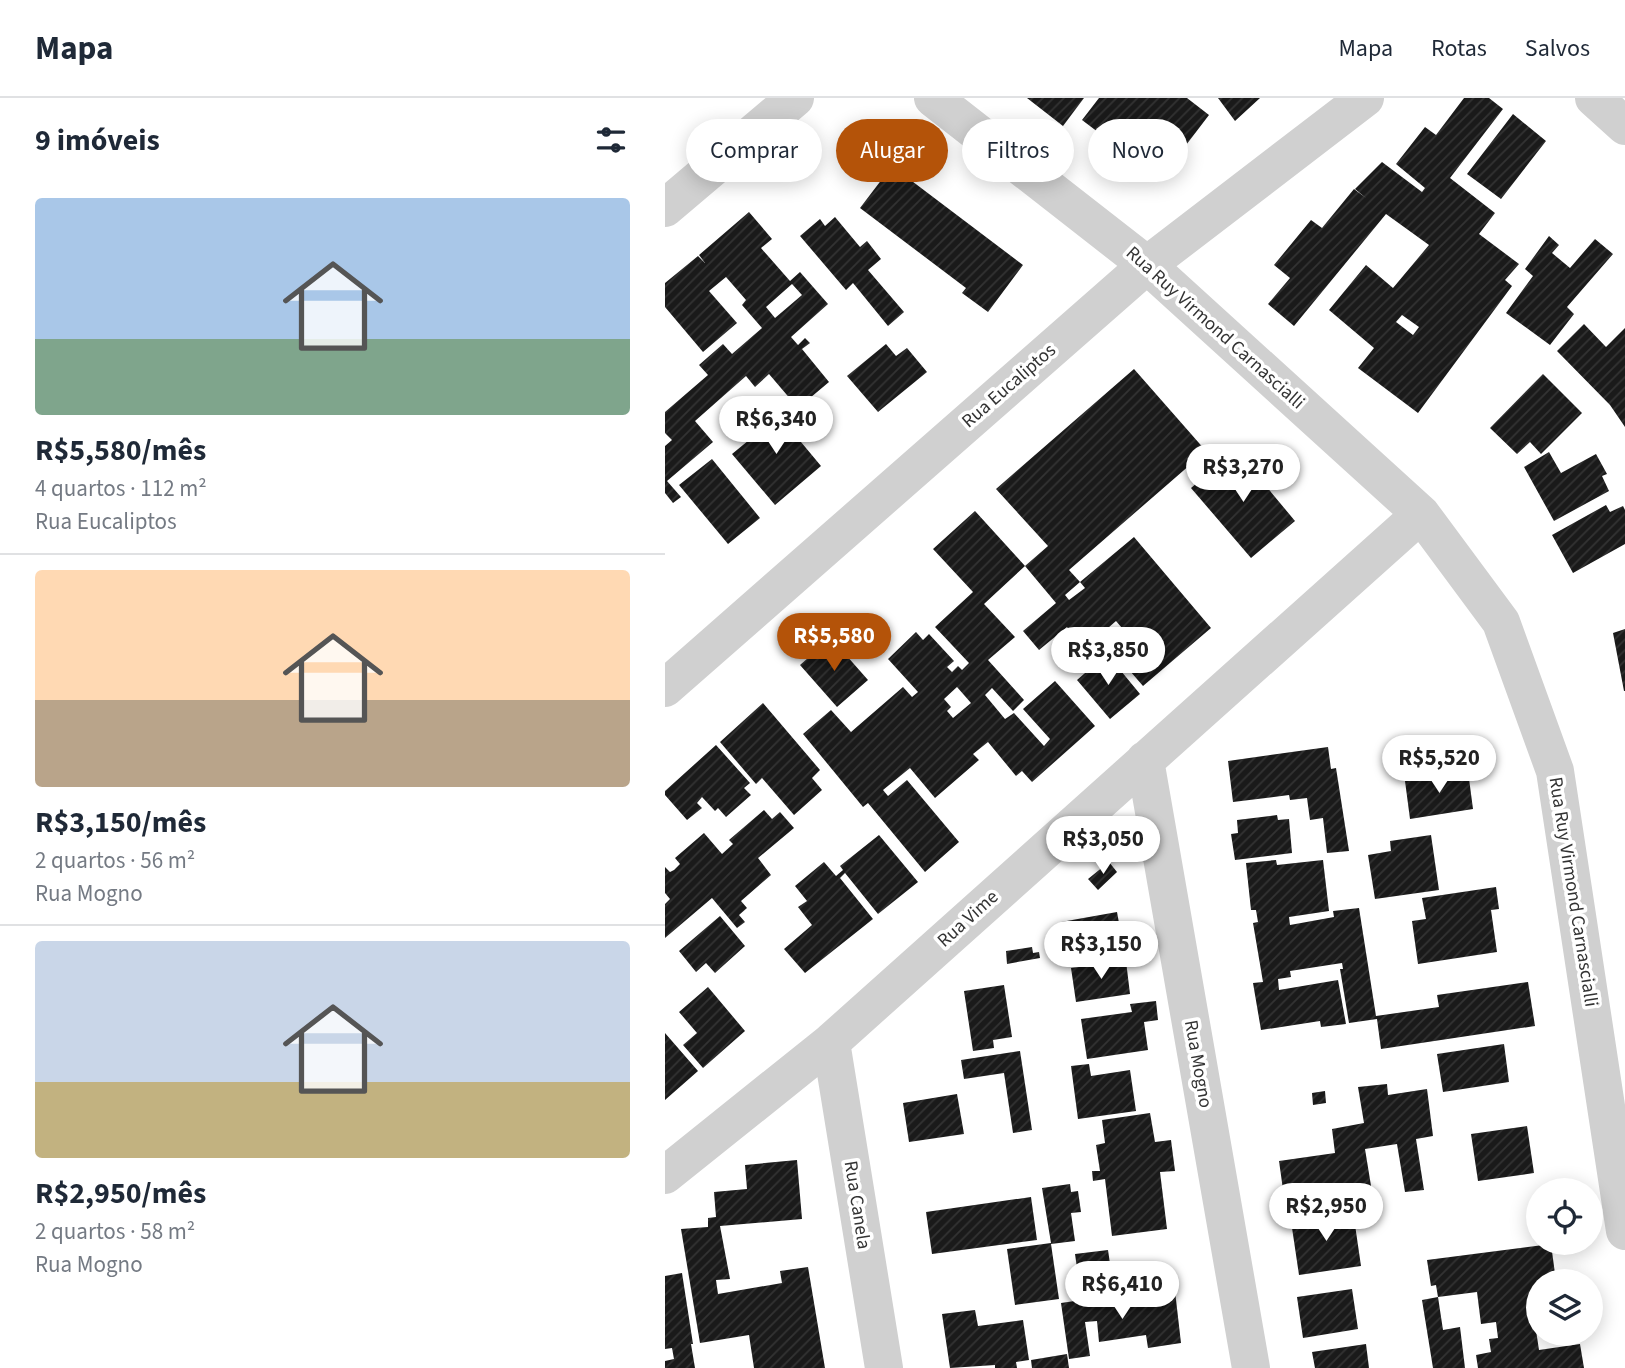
<!DOCTYPE html>
<html lang="pt">
<head>
<meta charset="utf-8">
<style>
	:root { --surface:#fff; --page:#f2f2f3; --text:#1f2937; --muted:#747a83; --line:#e0e1e3; --accent:#b45309 }
	body { margin:0; font-family:"Source Sans 3",sans-serif; background:var(--page); color:var(--text); height:100vh; display:flex; flex-direction:column; font-size:26px; white-space:nowrap }
	* { box-sizing:border-box; margin:0 }
	p { font-size:23px; color:var(--muted) }
	.icon { flex:none; width:38px; height:38px; fill:none; stroke:currentColor; stroke-width:2; stroke-linecap:round; stroke-linejoin:round }
	.map { position:relative; flex:1; overflow:hidden }
	.drawer { display:flex; flex-direction:column; background:var(--surface); width:665px }
	.drawer>* { flex:none }
	.banner { position:absolute; left:21px; top:21px; width:665px; height:63px; display:flex; gap:14px }
	.buttons { position:absolute; left:861px; top:1080px; display:grid; gap:14px }
	.buttons a { display:grid; place-items:center; width:77px; height:77px; border-radius:50%; background:var(--surface); box-shadow:0 4px 18px #0003; font-size:35px }
	.price { position:absolute; translate:-50% -60px; padding:0 16px; border-radius:24px; background:#fff; color:#222; font-size:23px; line-height:46px; filter:drop-shadow(0 2px 4px #0008) }
	.price::after { content:''; position:absolute; left:50%; top:42px; width:21px; height:16px; margin-left:-10px; background:inherit; clip-path:polygon(0 0,100% 0,50% 100%) }
	.price.selected { background:var(--accent); color:#fff }
	ul { padding:0; list-style:none }
	li { display:grid; align-content:center; gap:14px; height:371px; padding:0 35px }
	li+li { border-top:2px solid var(--line) }
	li span { display:grid; place-items:center; height:217px; border-radius:7px; color:#555 }
	li>.icon { margin-inline-start:auto }
	span .icon { width:126px; height:126px; fill:#fffc; stroke-width:1 }
	li b { font-size:30px }
	h2 { display:flex; justify-content:space-between; align-items:center; height:84px; padding:0 35px; font-size:30px }
	.chip { padding:0 24px; border-radius:32px; background:var(--surface); box-shadow:0 4px 18px #0003; font-size:24px; line-height:63px }
	.chip.selected { background:var(--accent); color:#fff }
	header { display:flex; align-items:center; gap:42px; box-sizing:border-box; height:98px; padding:0 35px; background:var(--surface); border-bottom:2px solid var(--line) }
	header strong { font-size:33px }
	nav { display:flex; gap:38px; margin-inline-start:auto; font-size:24px }
	main { display:flex; flex:1; min-height:0 }
	.map>svg:first-child { display:block }
	.building { fill:url(#building-hatch); fill-rule:evenodd }
	.lines { fill:none; stroke-linecap:round; stroke-linejoin:round }
	.minor { stroke:#d0d0d0; stroke-width:38 }
	.labels { text-anchor:middle; dominant-baseline:central; stroke-width:7; stroke-linejoin:round; paint-order:stroke }
	.street-label { font-size:19px; fill:#333; stroke:#fff }
</style>
</head>
<body>
<header>
<strong>Mapa</strong>
<nav><a>Mapa</a><a>Rotas</a><a>Salvos</a></nav>
</header>
<main>
<section class="drawer">
<h2>9 imóveis<svg class="icon" aria-label="filters" viewBox="0 0 24 24"><path d="M4 7h16M4 17h16"/><circle cx="9" cy="7" r="2"/><circle cx="15" cy="17" r="2"/></svg></h2>
<ul>
<li><span style="background:linear-gradient(#a9c7e8 65%,#7fa58c 0)"><svg class="icon" aria-label="home" viewBox="0 0 24 24"><path d="M3 11l9-7 9 7M6 9v11h12V9"/></svg></span><div><b>R$5,580/mês</b><p>4 quartos · 112 m²</p><p>Rua Eucaliptos</p></div></li>
<li><span style="background:linear-gradient(#ffd9b3 60%,#b9a48a 0)"><svg class="icon" aria-label="home" viewBox="0 0 24 24"><path d="M3 11l9-7 9 7M6 9v11h12V9"/></svg></span><div><b>R$3,150/mês</b><p>2 quartos · 56 m²</p><p>Rua Mogno</p></div></li>
<li><span style="background:linear-gradient(#c9d6e8 65%,#c2b280 0)"><svg class="icon" aria-label="home" viewBox="0 0 24 24"><path d="M3 11l9-7 9 7M6 9v11h12V9"/></svg></span><div><b>R$2,950/mês</b><p>2 quartos · 58 m²</p><p>Rua Mogno</p></div></li>
</ul>
</section>
<div class="map">
<svg width="960" height="1270" viewBox="0 0 960 1270">
	<defs>
		<pattern id="building-hatch" width="6" height="6" patternUnits="userSpaceOnUse" patternTransform="scale(1.75)"><rect width="6" height="6" fill="#1a1a1a"/><path d="M-1 1l2-2M0 6l6-6M5 7l2-2" fill="none" stroke="#333"/></pattern>
	</defs>
	<rect width="100%" height="100%" fill="#fff"/>
	<path class="building" d="M362,0H419L398,28Z
		M434,0H522L544,17L502,72L485,58L483,60L489,65L480,77L455,58L458,53L417,22Z
		M553,0H595L570,23Z
		M799,0H824L838,11L785,80L830,115L814,136L854,166L840,182L847,188L753,315L693,270L709,250L664,212L701,167L728,190L764,147L721,116L629,228L603,206L625,180L609,167L646,122L657,130L689,91L701,100L690,91L717,64L757,94L760,90L731,66L760,29L771,37ZM737,217L754,229L748,237L731,224Z
		M848,16L881,43L836,101L802,76Z
		M227,68L358,167L323,214L297,195L301,190L195,110Z
		M84,114L107,141L96,150L125,183L135,174L163,206L126,239L133,247L140,240L145,245L137,251L164,284L133,310L104,276L90,289L81,278L30,323L48,344L2,383L16,399L8,405L0,395V348L7,342L0,335V314L43,277L34,267L58,246L67,256L97,230L77,207L81,202L61,179L44,193L72,225L38,254L0,209V185L33,158L40,165L34,157ZM127,186L137,197L110,220L101,209Z
		M170,119L195,149L202,143L216,161L203,172L239,214L223,228L188,185L181,192L135,138L155,121L160,128Z
		M884,138L894,147L887,155L905,170L930,141L948,156L902,209L909,216L885,247L841,215L868,178L860,171Z
		M919,226L941,249L960,230V329L945,307L892,253Z
		M221,246L231,258L242,250L262,274L213,314L182,278Z
		M469,271L541,353L404,472L415,484L400,497L404,502L420,490L415,484L469,439L546,530L478,588L446,551L463,537L451,523L435,537L429,530L413,543L402,529L374,552L358,533L391,505L360,468L383,448L331,391Z
		M878,276L917,315L876,356L865,344L852,356L825,330Z
		M101,302L156,368L110,407L67,356L100,329L87,313Z
		M571,352L630,423L586,460L526,390Z
		M884,354L896,375L931,356L942,376L937,378L944,393L889,423L859,369Z
		M47,361L95,420L63,446L14,387Z
		M941,407L945,414L958,408L960,412V446L908,475L887,437Z
		M310,413L360,468L319,506L350,539L323,562L359,602L348,613L327,590L320,597L340,621L349,615L379,648L385,641L358,611L390,583L430,628L367,684L357,673L351,678L323,644L308,656L314,662L270,700L245,670L218,692L223,698L242,682L294,744L260,774L203,705L198,709L138,636L166,612L186,634L238,589L247,599L253,594L223,561L251,534L258,542L264,536L289,563L282,569L287,574L293,568L297,572L304,565L270,529L308,494L268,451ZM292,589L306,605L288,620L282,613L286,609L279,601Z
		M960,531V593H959L948,535Z
		M166,540L203,582L172,609L135,567Z
		M442,556L475,596L445,621L412,582Z
		M98,605L155,672L147,680L157,692L129,717L97,680L91,686L55,644Z
		M51,647L85,685L79,690L86,697L61,719L53,710L50,713L37,699L32,705L37,710L22,722L0,697V693Z
		M663,649L666,671L671,670L684,753L662,755L658,720L645,722L642,700L625,702L624,697L568,704L563,663Z
		M803,673L808,711L745,721L740,683Z
		M99,712L107,721L115,714L129,730L93,760L106,777L76,803L82,810L74,817L80,824L72,830L47,800L0,840V806L5,801L0,795V769L5,774L9,772L15,766L10,760L39,735L57,756L68,746L64,742Z
		M612,717L613,722L624,721L627,755L570,762L566,736L573,735L572,722Z
		M214,737L253,784L213,816L180,775L175,780L208,821L140,875L119,851L147,827L133,809L142,803L130,788L159,764L171,778L178,772L175,768Z
		M766,737L774,792L710,801L703,757L726,753L725,743Z
		M611,762L612,767L658,762L664,813L624,819L625,827L669,819L668,813L694,810L711,918L774,909L772,897L863,884L870,928L716,951L712,921L684,925L675,871H678L677,865L625,873L626,879L613,881L614,892L673,882L681,926L656,929L655,923L596,932L588,885L598,884L588,825L593,824L591,812H586L581,765Z
		M444,764L452,774L433,792L423,781Z
		M831,789L834,811L826,812L832,854L753,866L747,823L761,821L757,800Z
		M452,814L458,847L401,856L396,824Z
		M55,818L80,848L50,875L41,865L31,874L14,853Z
		M367,849L368,855L374,854L375,860L342,866L341,853Z
		M461,863L465,896L411,904L406,870Z
		M339,887L347,939L328,942L329,950L308,953L299,893Z
		M43,889L80,933L38,970L18,947L32,935L14,914Z
		M491,903L493,922L479,924L483,952L422,961L416,921L467,914L465,906Z
		M0,935L33,973L0,1002Z
		M839,946L844,984L778,994L772,956Z
		M355,953L367,1032L348,1035L339,975L299,981L296,962Z
		M424,966L426,978L465,972L471,1013L413,1021L406,968Z
		M722,986L723,997L762,991L768,1038L751,1041L759,1092L740,1094L732,1046L700,1051L708,1100L621,1113L614,1063L670,1055L667,1031L699,1025L693,989Z
		M660,993L661,1005L648,1007L647,995Z
		M292,996L299,1036L244,1044L238,1005Z
		M485,1015L490,1044L506,1042L510,1073L495,1074L502,1131L447,1138L440,1081L428,1083L427,1073H435L431,1047L440,1045L437,1022Z
		M862,1028L869,1075L813,1083L806,1036Z
		M132,1062L137,1121L55,1128L65,1181L51,1182L53,1196L117,1185L115,1173L143,1169L160,1270H89L84,1237L35,1245L16,1131L43,1129V1120L51,1119L49,1094L82,1091L80,1067Z
		M405,1086L406,1094L413,1093L416,1114L406,1115L410,1143L386,1146L394,1201L350,1207L342,1151L386,1145L377,1090Z
		M366,1099L372,1142L267,1156L261,1114Z
		M688,1113L696,1168L634,1177L626,1123Z
		M886,1146L891,1183H873V1218L869,1219L874,1252L915,1246L919,1270H813L811,1257L826,1254L824,1241L833,1240L831,1224L816,1226L812,1194L773,1199L771,1187L766,1188L762,1162Z
		M443,1152L449,1193L416,1198L410,1156Z
		M17,1175L28,1246H26L30,1270H0V1263L9,1261L7,1250L0,1251V1178Z
		M687,1191L693,1231L638,1240L632,1199Z
		M510,1193L516,1245L483,1250L481,1237L434,1244L432,1223L420,1224L425,1258L404,1261L396,1205L430,1200L431,1204Z
		M773,1199L778,1232L795,1229L800,1270H768L757,1202Z
		M310,1212L313,1228L358,1222L364,1262L351,1264L352,1270H330V1267L285,1270L277,1216Z
		M701,1246L704,1270H650L647,1254Z
		M402,1256L404,1270H367L366,1262Z"/>
	<g class="lines">
		<path class="minor" d="M268,0L482,167L756,416L836,524L890,673L960,1133
			M929,0L960,28
			M0,110L130,0
			M0,590L482,167L700,0
			M480,662L586,1270
			M166,944L219,1270
			M0,1077L166,944L756,416"/>
	</g>
	<g class="labels">
		<g class="street-label">
			<text transform="translate(550 230) rotate(42)">Rua Ruy Virmond Carnascialli</text>
			<text transform="translate(344 288) rotate(-41)">Rua Eucaliptos</text>
			<text transform="translate(908 794) rotate(81)">Rua Ruy Virmond Carnascialli</text>
			<text transform="translate(303 821) rotate(-42)">Rua Vime</text>
			<text transform="translate(533 966) rotate(80)">Rua Mogno</text>
			<text transform="translate(192 1107) rotate(81)">Rua Canela</text>
		</g>
	</g>
</svg>
<div class="buttons">
<a><svg class="icon" aria-label="locate" viewBox="0 0 24 24"><circle cx="12" cy="12" r="6"/><path d="M12 2v4M12 18v4M2 12h4M18 12h4"/></svg></a>
<a><svg class="icon" aria-label="layers" viewBox="0 0 24 24"><path d="M12 4l9 5-9 5-9-5zM3 14l9 5 9-5"/></svg></a>
</div>
<b class="price" style="left:111px;top:358px">R$6,340</b>
<b class="price" style="left:578px;top:406px">R$3,270</b>
<b class="price selected" style="left:169px;top:575px">R$5,580</b>
<b class="price" style="left:443px;top:589px">R$3,850</b>
<b class="price" style="left:774px;top:697px">R$5,520</b>
<b class="price" style="left:438px;top:778px">R$3,050</b>
<b class="price" style="left:436px;top:883px">R$3,150</b>
<b class="price" style="left:661px;top:1145px">R$2,950</b>
<b class="price" style="left:457px;top:1223px">R$6,410</b>
<div class="banner">
<a class="chip">Comprar</a>
<a class="chip selected">Alugar</a>
<a class="chip">Filtros</a>
<a class="chip">Novo</a>
</div>
</div>
</main>
</body>
</html>
